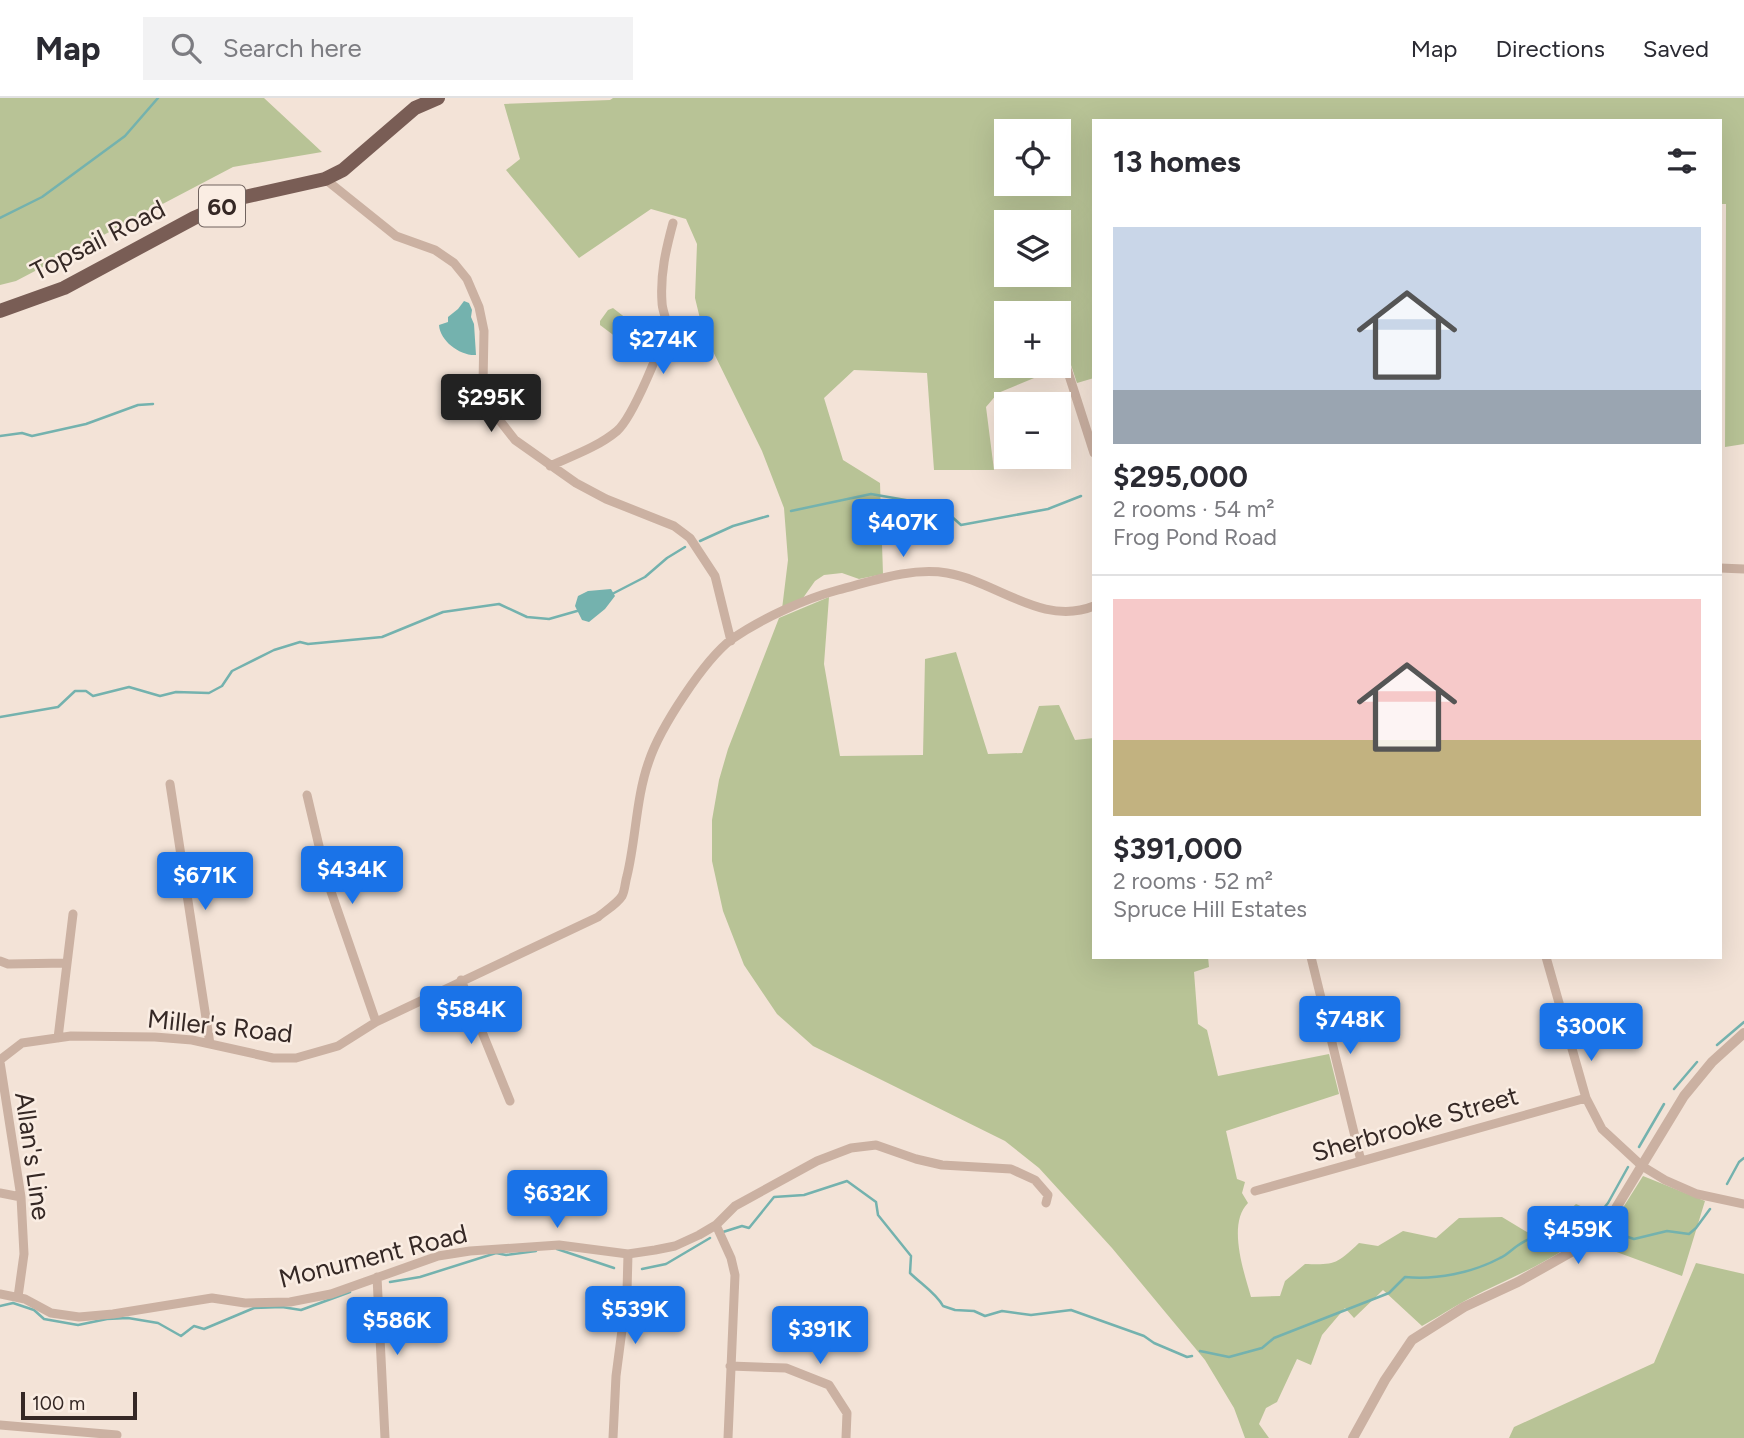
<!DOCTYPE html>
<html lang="en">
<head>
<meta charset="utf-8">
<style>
	:root { --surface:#fff; --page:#f2f2f3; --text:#2b2b33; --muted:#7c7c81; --line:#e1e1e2; --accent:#1a73e8 }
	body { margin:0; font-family:Figtree,sans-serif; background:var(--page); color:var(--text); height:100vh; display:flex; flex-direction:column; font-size:26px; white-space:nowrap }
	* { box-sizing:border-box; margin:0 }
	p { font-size:23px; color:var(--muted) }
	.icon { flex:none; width:38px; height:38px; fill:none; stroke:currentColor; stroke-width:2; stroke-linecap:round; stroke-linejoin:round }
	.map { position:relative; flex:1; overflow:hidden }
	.sheet { position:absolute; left:1092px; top:21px; width:630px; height:840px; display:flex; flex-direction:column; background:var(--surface); border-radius:0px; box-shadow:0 7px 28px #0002 }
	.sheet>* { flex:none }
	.controls { position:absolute; left:994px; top:21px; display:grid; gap:14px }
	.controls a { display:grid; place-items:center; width:77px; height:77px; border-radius:0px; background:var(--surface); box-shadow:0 7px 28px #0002; font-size:35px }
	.scale { position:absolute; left:21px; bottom:18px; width:116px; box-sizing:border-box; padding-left:7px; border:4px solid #352825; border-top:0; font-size:19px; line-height:24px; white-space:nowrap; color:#352825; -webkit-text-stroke:5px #faede3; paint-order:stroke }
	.price { position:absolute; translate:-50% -60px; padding:0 16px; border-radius:7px; background:var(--accent); color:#fff; font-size:23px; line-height:46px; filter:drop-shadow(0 2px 4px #0008) }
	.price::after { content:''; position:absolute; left:50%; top:42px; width:21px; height:16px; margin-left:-10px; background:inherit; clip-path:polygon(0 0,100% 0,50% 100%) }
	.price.active { background:#222; color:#fff }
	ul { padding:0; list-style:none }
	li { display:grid; align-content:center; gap:14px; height:371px; padding:0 21px }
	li+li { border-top:2px solid var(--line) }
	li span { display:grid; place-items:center; height:217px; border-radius:0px; color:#555 }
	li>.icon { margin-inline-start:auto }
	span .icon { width:126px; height:126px; fill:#fffc; stroke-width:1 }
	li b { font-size:30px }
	h2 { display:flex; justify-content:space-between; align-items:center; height:84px; padding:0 21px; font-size:30px }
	header { display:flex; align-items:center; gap:42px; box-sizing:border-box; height:98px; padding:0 35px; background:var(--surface); border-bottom:2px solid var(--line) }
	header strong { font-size:33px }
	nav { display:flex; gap:38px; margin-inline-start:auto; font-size:24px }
	.search { width:490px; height:63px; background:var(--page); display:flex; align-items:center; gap:18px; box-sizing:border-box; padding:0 24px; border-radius:0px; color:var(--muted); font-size:26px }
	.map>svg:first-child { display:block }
	.green { fill:#b8c396; fill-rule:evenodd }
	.water { fill:#74b2ae }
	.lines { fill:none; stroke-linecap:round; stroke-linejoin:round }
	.stream { stroke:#74b2ae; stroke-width:2.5 }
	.minor { stroke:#cbb1a2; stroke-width:9 }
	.tertiary { stroke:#cbb1a2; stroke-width:10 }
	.primary { stroke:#795d55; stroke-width:14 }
	.labels { text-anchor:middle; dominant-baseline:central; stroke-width:5; stroke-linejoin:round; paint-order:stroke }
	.shield { fill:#faede3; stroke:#70635e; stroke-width:2 }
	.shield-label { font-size:24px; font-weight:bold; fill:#352825 }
	.street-label { font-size:26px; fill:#352825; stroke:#faede3 }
</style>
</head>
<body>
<header>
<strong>Map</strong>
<div class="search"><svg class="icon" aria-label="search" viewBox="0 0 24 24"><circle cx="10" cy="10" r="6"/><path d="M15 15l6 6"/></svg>Search here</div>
<nav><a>Map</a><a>Directions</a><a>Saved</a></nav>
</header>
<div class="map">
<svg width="1744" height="1340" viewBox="0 0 1744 1340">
	<rect width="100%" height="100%" fill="#f3e3d7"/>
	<path class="green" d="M0,0H264L322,54L233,69L16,183L0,187Z
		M613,0H1744V346L1725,349L1726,106H1720V23H1094V280L1077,285L1059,231V215H1006V268H1059V255L1063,268L998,295L986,309L994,372H934L927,275L854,272L824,300L843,362L880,385L883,476L859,481L842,475L824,477L815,483L803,500L782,511L788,462L784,410L762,353L703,233L695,200L697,146L686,121L651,111L579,160L506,72L520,61L504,6L610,2ZM1006,33H1059V86H1006ZM1006,124H1059V177H1006Z
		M613,210L641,232L642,236L633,247L628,248L600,227V223L608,212Z
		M829,499L824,566L840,658L923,657L925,561L956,554L988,656L1022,655L1039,608L1059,607L1075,642L1094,640V859H1208L1209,869L1194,874L1198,926L1207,932L1218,978L1329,956L1339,996L1226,1033L1237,1081L1245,1084L1242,1095L1248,1105C1227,1126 1244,1174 1251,1199L1280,1198L1285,1183L1305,1166C1335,1167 1337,1166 1359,1145L1378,1148L1403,1133L1436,1140L1459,1120L1502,1119L1527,1134L1553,1127L1576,1106L1605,1119C1571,1154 1528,1172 1484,1193C1463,1203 1443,1216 1422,1228L1383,1192L1354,1220L1345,1210L1322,1237L1311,1267L1297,1261L1277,1304L1266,1310L1259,1326L1269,1340H1245L1234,1310L1205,1262L1112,1150L1039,1070L1005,1043L813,948L777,916L744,867L723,813L712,763V722L719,682L728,651L779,520Z
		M1643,1078L1705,1103L1682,1178L1592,1145L1612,1127Z
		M1696,1165L1744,1176V1340H1509L1514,1329L1654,1265Z"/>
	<path class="water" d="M464,203L469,205L472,212L471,219L474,226L476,257C460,258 440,243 439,227L448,224V219L458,211Z
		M611,491L615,498L605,511L589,524L582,522L575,508L578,498L588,493Z"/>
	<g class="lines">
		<path class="stream" d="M0,120L42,99L125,38L158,0
			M0,338L22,335L32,338L86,326L138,307L153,306
			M791,413L871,396L940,408L961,427L1048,411L1081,398
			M700,443L733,428L768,418
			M614,495L645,479L667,460L685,449
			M0,619L58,609L75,593H86L93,598L129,589L160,598L176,594L209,595L222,588L232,573L274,552L300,544L308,546L382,539L443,514L499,506L527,519L549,521L577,513
			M1717,947L1744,924
			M1674,991L1697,964
			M1639,1049L1664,1006
			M1727,1086L1739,1064L1744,1060
			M723,1134L742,1128L749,1130L774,1099L804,1097L847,1083L876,1104L878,1117L911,1158L910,1175C921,1186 936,1195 943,1208L955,1212L974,1213L985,1218L1002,1213L1031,1217L1071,1212L1144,1238L1154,1245L1187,1259L1192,1258
			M1613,1134L1634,1141L1667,1133L1689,1136L1696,1130L1710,1111
			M557,1151L614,1170
			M642,1171L666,1166L710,1140
			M390,1184L420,1179L496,1155L506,1157L536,1153
			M0,1208L13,1205L34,1212L44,1221L78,1227L107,1221L128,1220L158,1225L181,1238L194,1228L204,1231L254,1210L282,1209L301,1212L350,1194
			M1200,1253L1229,1259L1262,1250L1274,1240L1389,1195L1405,1179C1436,1182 1472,1175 1500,1160C1507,1157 1511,1152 1517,1148C1539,1133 1563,1129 1589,1128L1608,1105L1628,1069"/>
		<path class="minor" d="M325,81L396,138L435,152L454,165L467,181L479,209L484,233L483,286L493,314L515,342L576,385L606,401L674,428L690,440L715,478L731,543
			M1059,246L1094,355
			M550,368C572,358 598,349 617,333C632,320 664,246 666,225C666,218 662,212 662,204C660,176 666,151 673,125
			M1720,470L1744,471
			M170,686L210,946
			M307,697L327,782L376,924
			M1311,859L1361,1063
			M1546,859L1586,1000L1602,1031L1642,1068L1665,1082L1697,1096L1744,1106
			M0,863L8,866L67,865
			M461,882L510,1003
			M58,940L73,816
			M0,962L22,945L71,938L155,939L192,942L273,960H296L338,948L376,924L598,819C605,813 617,806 622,798C625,793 625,784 627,778C636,741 636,699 649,663C660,630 704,562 732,541C761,521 804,501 838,492C873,483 911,469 947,475C996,483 1042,529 1094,508
			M0,964L21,1099L24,1156L18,1199
			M1255,1093L1586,1000
			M0,1095L21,1099
			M716,1127L731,1160L735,1177L728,1340
			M377,1179L385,1340
			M0,1196L25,1201L51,1215L79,1219L113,1216L212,1200L245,1205L290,1204L331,1196L438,1158L470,1153L559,1147L628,1156L655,1152L675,1148L699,1137L716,1127L735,1108L817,1063L851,1050L876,1047L916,1061L942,1067L1011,1071L1035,1082L1048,1097L1046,1105
			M730,1268L786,1270L829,1287L847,1315L846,1340
			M0,1327L117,1337
			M613,1340L616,1278L627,1194L628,1156"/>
		<path class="tertiary" d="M1353,1340L1385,1282L1412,1242L1464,1209L1518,1184L1573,1153L1607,1125L1684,998L1712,964L1744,935"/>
		<path class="primary" d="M0,213L64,190L194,120L240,100L325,81L343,72L415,10L438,0"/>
	</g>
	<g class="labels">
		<rect class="shield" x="199" y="87.5" width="46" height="41" rx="5"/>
		<g class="shield-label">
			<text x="222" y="108">60</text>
		</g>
		<g class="street-label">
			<text transform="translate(98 142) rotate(-27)">Topsail Road</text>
			<text transform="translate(220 928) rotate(6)">Miller's Road</text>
			<text transform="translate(1415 1026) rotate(-16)">Sherbrooke Street</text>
			<text transform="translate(33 1058) rotate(82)">Allan's Line</text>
			<text transform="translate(373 1158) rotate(-14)">Monument Road</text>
		</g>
	</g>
</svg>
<div class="controls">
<a><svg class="icon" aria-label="locate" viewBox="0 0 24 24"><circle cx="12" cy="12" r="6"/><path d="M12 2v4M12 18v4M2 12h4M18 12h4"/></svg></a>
<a><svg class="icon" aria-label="layers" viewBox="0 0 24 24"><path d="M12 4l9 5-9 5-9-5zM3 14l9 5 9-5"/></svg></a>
<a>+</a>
<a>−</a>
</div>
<div class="scale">100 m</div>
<b class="price" style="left:663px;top:278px">$274K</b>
<b class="price active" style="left:491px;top:336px">$295K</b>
<b class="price" style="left:903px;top:461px">$407K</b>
<b class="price" style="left:352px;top:808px">$434K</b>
<b class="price" style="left:205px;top:814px">$671K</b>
<b class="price" style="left:471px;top:948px">$584K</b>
<b class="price" style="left:1350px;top:958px">$748K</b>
<b class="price" style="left:1591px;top:965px">$300K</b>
<b class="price" style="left:557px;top:1132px">$632K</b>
<b class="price" style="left:1578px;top:1168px">$459K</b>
<b class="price" style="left:635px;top:1248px">$539K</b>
<b class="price" style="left:397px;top:1259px">$586K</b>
<b class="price" style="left:820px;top:1268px">$391K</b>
<section class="sheet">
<h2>13 homes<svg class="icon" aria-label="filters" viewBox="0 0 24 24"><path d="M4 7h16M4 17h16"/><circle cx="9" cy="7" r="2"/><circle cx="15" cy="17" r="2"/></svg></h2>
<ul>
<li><span style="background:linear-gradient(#c9d6e8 75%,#9aa5b1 0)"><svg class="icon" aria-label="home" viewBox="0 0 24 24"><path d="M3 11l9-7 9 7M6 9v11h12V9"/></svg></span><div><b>$295,000</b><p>2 rooms · 54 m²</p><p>Frog Pond Road</p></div></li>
<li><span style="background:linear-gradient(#f6c9c9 65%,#c2b280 0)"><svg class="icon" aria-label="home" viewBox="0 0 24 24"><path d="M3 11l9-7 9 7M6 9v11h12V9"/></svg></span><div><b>$391,000</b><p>2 rooms · 52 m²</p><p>Spruce Hill Estates</p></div></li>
</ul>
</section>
</div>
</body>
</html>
